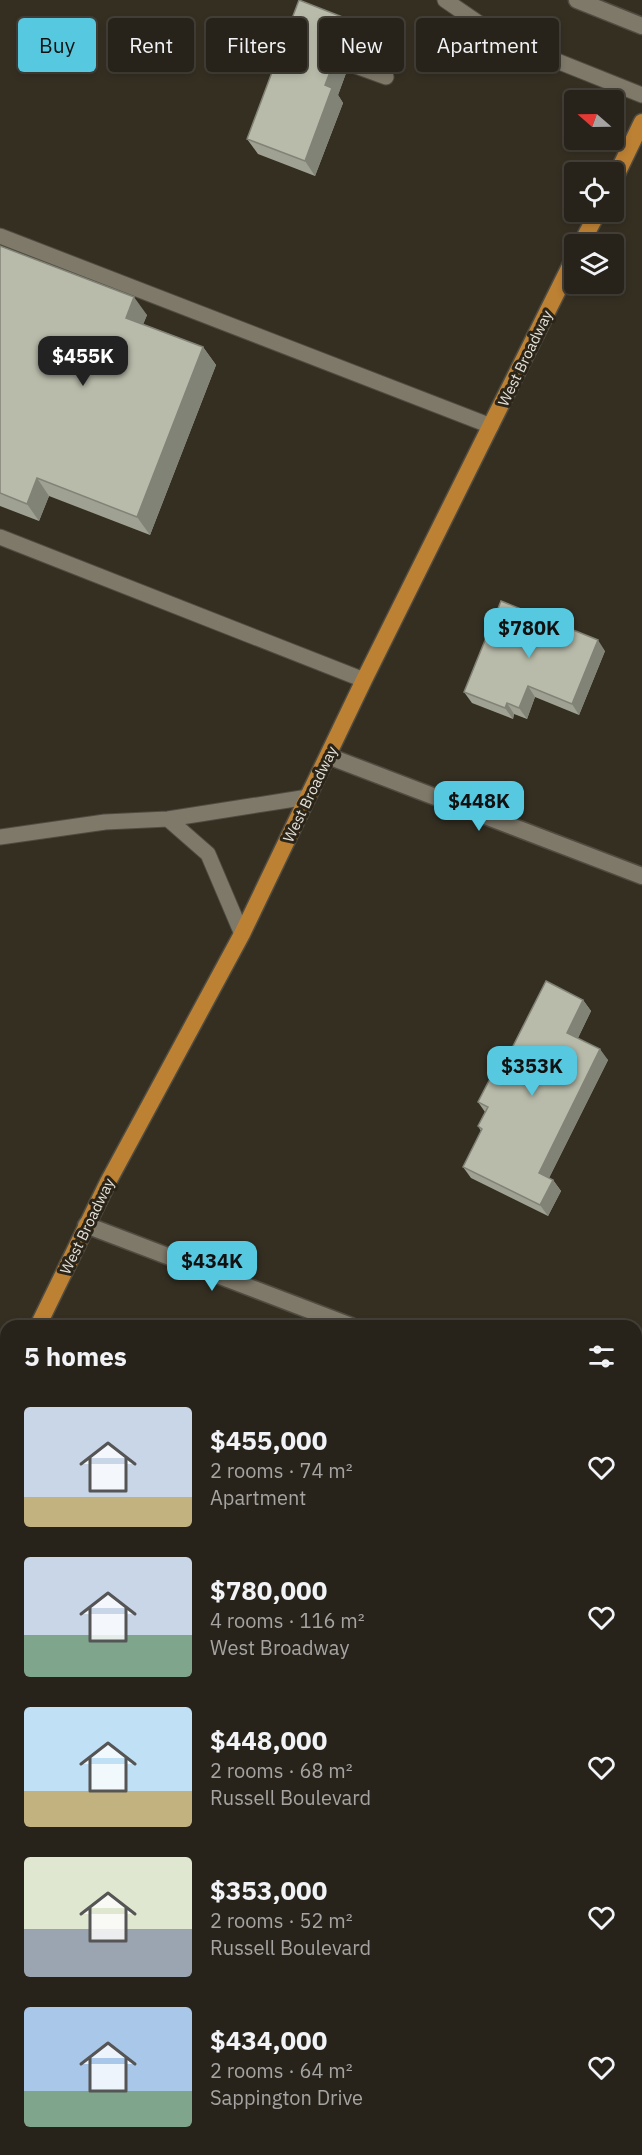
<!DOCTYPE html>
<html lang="en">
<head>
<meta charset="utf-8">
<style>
	:root { --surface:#28231a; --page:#342f27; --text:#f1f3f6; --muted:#a5a4a2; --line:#444039; --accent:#56c9e1 }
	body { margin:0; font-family:"IBM Plex Sans",sans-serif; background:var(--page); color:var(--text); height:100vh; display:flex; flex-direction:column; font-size:22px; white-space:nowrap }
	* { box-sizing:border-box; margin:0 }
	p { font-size:20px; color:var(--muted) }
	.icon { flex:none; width:33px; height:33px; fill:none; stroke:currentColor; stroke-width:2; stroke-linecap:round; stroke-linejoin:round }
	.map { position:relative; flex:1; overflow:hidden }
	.panel { position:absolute; left:0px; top:1320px; width:642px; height:836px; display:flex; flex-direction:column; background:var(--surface); border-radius:18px 18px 0 0; box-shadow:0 3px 9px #0003,0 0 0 2px var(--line) }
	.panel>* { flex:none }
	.banner { position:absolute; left:18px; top:18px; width:606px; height:54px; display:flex; gap:12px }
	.needle { width:39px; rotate:290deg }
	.buttons { position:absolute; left:564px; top:90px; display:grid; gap:12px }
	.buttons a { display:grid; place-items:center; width:60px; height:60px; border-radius:6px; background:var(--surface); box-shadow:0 3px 9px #0003,0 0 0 2px var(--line); font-size:30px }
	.price { position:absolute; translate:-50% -51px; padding:0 14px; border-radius:12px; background:var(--accent); color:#111; font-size:20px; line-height:39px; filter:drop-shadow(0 2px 3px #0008) }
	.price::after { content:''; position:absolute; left:50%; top:36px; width:18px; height:14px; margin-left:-9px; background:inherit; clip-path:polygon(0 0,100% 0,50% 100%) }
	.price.selected { background:#222; color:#fff }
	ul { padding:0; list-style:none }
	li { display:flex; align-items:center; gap:18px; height:150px; padding:0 24px }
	li span { display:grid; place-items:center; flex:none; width:168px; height:120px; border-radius:6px; color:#555 }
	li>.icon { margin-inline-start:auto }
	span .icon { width:72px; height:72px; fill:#fffc; stroke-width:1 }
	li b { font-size:26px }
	h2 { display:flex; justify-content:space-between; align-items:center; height:72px; padding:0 24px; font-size:26px }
	.pill { padding:0 21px; border-radius:6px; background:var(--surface); box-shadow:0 3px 9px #0003,0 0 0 2px var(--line); font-size:21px; line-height:54px }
	.pill.selected { background:var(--accent); color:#111 }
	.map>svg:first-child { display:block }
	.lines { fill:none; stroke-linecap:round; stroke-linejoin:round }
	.service-casing { stroke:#504c41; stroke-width:17 }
	.minor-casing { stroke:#504c41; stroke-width:19 }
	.primary-casing { stroke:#504c41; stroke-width:19 }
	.service { stroke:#7f796a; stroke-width:15 }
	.minor { stroke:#7f796a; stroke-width:16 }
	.primary { stroke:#bd8134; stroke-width:16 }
	.wall { fill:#9fa192 }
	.shaded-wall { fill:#828377 }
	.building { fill:#b9bbaa; stroke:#828377; stroke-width:1.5 }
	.labels { text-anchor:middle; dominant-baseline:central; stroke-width:6; stroke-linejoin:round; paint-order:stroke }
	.street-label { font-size:15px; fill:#e5e2da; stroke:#2b2519 }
</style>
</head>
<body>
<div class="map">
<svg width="642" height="2155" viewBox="0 0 642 2155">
	<rect width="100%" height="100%" fill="#352f22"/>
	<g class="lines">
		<g class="service-casing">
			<path id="service" d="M445,0L502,39L642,95
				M258,31L303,47
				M331,57L386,77
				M0,236L491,426
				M0,537L364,680
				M168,819L208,854L242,934
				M0,837L105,822L168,819L308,797"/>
		</g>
		<g class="minor-casing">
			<path id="minor" d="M577,0L642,26
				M328,756L642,876
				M86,1225L351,1326
				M636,1434L642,1436
				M0,1689L6,1693
				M636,2039L642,2040
				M476,2150L480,2155
				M286,2155L292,2150"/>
		</g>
		<g class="primary-casing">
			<path id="primary" d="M614,180L642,122
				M581,244L598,212
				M38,1326L108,1182L242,934L364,680L574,258
				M0,1407L6,1394"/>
		</g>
		<use href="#service" class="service"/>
		<use href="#minor" class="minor"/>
		<use href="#primary" class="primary"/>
	</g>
	<path class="wall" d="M350,20L360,35L338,95L343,103L315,176L258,154L247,139Z
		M0,246L147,315L143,324L203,347L216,365L150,535L49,496L39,521L0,506Z
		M605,651L579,715L535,697L527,719L514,714L513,719L472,703L464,692Z
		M583,1000L591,1011L578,1038L608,1060L549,1178L553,1180L561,1191L548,1216L471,1178L463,1167L481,1131L478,1126L485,1112L478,1102L510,1052Z
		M636,1539L642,1541L641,1637L636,1635Z"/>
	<path class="shaded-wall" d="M350,20L360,35L338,95L343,103L315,176L305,161L325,85Z
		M134,297L147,315L139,335L126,318Z
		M203,347L216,365L150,535L137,517Z
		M37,478L49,496L39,521L27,504Z
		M598,640L605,651L579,715L572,704Z
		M528,686L535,697L527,719L519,708Z
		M507,703L514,714L513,719L505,708Z
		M583,1000L591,1011L575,1044L567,1033Z
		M600,1049L608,1060L546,1184L539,1173Z
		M553,1180L561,1191L548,1216L540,1205Z
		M642,1604V1636L641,1637L636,1630V1620Z
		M119,2150H133L135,2151L131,2155H114Z"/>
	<path class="building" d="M299,0L350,20L325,85L332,88L305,161L247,139Z
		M0,246L134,297L126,318L203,347L137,517L37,478L27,504L0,493Z
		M501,601L598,640L572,704L528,686L519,708L507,703L505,708L464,692Z
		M546,981L583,1000L567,1033L600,1049L539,1173L553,1180L540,1205L463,1167L482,1129L478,1126L488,1107L478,1102L505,1050L510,1052Z
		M636,1539L642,1541V1604L636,1620Z
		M636,2117H642V2155H614L613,2150H636Z
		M29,2150H119L114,2155H25Z"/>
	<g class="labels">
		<g class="street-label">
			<text transform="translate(525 358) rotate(-64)">West Broadway</text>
			<text transform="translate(310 794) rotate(-64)">West Broadway</text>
			<text transform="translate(87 1226) rotate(-64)">West Broadway</text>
		</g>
	</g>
</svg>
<div class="buttons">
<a><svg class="needle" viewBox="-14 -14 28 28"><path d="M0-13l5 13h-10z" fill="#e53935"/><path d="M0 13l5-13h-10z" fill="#a5a4a2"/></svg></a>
<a><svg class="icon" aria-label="locate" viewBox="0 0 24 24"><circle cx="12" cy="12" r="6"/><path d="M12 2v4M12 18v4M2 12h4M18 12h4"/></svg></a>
<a><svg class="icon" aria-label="layers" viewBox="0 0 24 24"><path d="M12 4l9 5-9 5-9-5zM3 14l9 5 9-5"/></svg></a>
</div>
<b class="price selected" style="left:83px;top:387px">$455K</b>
<b class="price" style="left:529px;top:659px">$780K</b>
<b class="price" style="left:479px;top:832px">$448K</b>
<b class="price" style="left:532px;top:1097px">$353K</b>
<b class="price" style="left:212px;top:1292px">$434K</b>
<div class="banner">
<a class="pill selected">Buy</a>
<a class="pill">Rent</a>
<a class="pill">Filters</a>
<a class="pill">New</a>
<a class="pill">Apartment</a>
</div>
<section class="panel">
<h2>5 homes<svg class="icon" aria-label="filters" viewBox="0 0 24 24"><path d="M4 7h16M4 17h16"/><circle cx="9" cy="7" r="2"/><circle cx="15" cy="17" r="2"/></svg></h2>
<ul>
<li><span style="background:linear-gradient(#c9d6e8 75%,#c2b280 0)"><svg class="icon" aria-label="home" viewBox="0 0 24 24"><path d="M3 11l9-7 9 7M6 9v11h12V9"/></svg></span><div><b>$455,000</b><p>2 rooms · 74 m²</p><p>Apartment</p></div><svg class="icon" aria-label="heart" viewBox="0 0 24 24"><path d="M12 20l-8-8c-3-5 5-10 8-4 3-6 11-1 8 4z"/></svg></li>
<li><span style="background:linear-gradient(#c9d6e8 65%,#7fa58c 0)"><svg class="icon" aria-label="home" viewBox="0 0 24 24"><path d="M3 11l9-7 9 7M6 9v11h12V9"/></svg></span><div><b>$780,000</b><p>4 rooms · 116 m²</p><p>West Broadway</p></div><svg class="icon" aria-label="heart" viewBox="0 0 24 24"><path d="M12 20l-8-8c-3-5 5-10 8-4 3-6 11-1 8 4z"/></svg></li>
<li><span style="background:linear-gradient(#bfe0f5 70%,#c2b280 0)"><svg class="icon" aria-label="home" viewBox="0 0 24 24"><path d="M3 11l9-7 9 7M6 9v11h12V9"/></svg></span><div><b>$448,000</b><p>2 rooms · 68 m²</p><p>Russell Boulevard</p></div><svg class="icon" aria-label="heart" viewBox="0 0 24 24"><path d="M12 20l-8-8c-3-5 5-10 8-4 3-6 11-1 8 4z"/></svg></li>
<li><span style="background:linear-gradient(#dfe7d0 60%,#9aa5b1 0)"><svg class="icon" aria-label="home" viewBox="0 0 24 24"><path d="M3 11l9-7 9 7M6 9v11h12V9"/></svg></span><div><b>$353,000</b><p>2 rooms · 52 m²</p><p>Russell Boulevard</p></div><svg class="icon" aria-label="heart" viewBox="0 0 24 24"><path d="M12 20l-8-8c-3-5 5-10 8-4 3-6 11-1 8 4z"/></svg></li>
<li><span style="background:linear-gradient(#a9c7e8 70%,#7fa58c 0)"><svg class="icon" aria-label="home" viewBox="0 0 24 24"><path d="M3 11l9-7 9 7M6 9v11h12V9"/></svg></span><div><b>$434,000</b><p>2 rooms · 64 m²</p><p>Sappington Drive</p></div><svg class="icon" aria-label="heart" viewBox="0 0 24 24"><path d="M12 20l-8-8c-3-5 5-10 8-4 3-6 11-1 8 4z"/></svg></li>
</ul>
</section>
</div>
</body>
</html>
